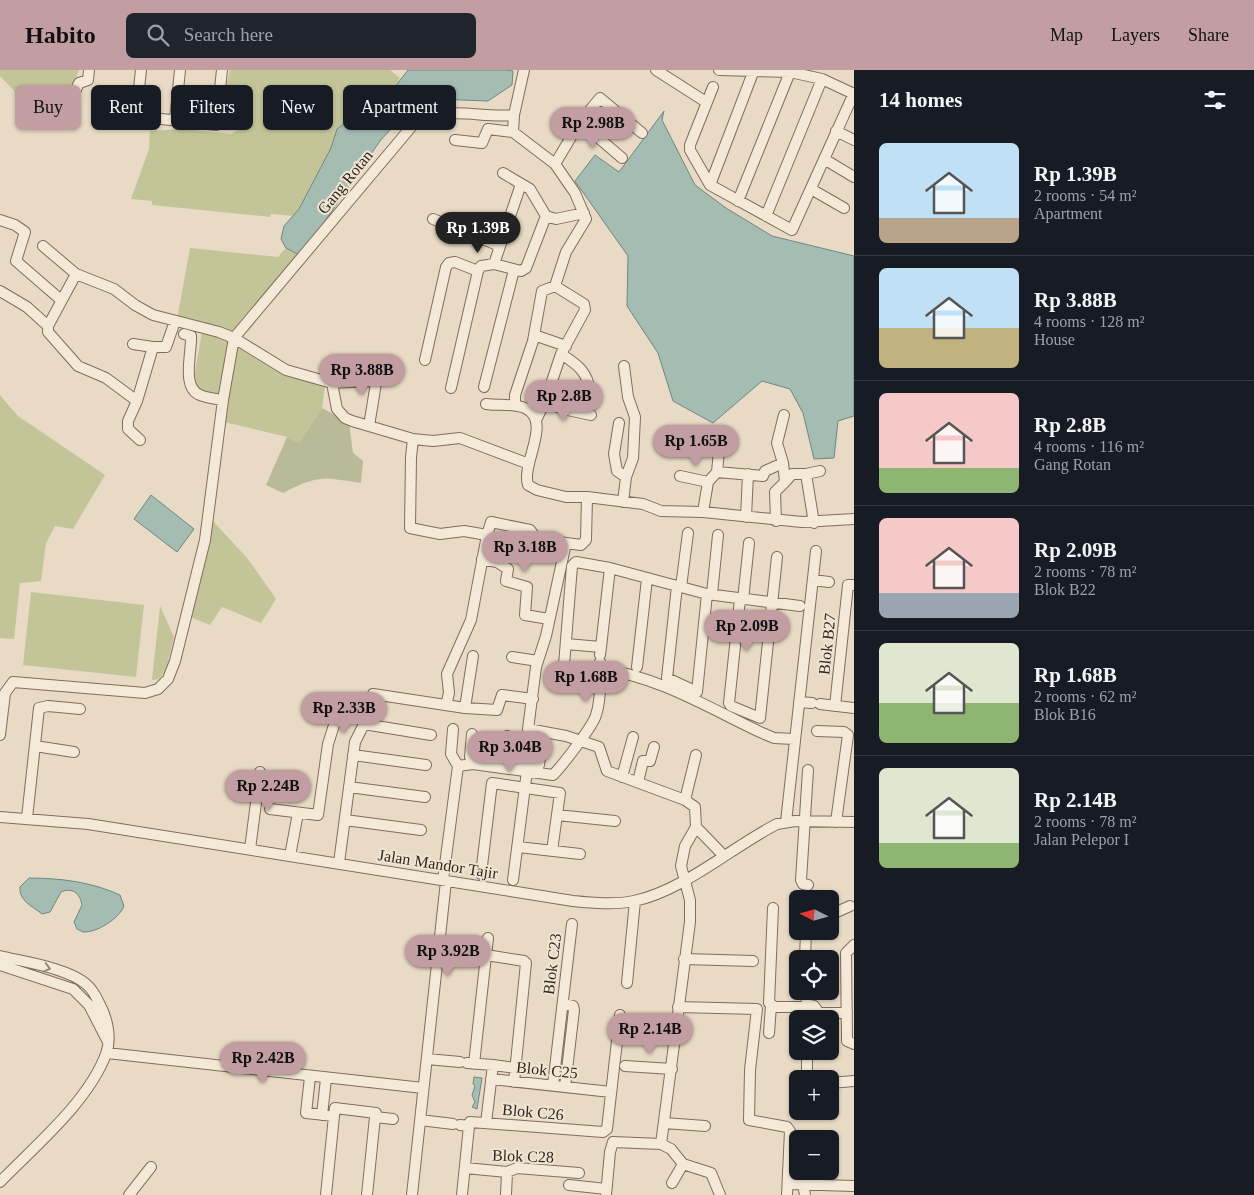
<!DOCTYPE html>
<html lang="en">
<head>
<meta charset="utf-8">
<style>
	:root { --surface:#171b24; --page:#20242c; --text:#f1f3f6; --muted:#9ea1a6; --line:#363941; --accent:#c29da2 }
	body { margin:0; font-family:"Times New Roman",serif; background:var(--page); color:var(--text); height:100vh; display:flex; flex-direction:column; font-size:19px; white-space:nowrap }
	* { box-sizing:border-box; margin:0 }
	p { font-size:16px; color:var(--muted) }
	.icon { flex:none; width:28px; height:28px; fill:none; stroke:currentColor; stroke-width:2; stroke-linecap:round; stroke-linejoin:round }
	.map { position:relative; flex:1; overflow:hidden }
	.panel { display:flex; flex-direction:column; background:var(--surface); width:400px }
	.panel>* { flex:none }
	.guide { position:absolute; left:15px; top:15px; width:475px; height:45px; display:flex; gap:10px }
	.needle { width:32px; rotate:276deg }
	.tools { position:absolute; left:789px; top:820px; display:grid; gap:10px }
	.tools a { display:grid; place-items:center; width:50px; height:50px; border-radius:8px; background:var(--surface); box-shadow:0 1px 4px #0004; font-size:25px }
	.price { position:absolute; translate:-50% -42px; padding:0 11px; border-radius:18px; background:var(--accent); color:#111; font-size:16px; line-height:32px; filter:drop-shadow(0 1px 2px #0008) }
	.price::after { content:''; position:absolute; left:50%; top:30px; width:15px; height:11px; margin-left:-8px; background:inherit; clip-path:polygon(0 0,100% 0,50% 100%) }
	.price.on { background:#222; color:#fff }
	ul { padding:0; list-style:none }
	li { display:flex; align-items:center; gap:15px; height:125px; padding:0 25px }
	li+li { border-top:1px solid var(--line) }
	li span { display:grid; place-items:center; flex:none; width:140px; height:100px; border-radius:8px; color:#555 }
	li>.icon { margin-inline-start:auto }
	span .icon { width:60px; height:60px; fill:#fffc; stroke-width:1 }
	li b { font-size:21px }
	h2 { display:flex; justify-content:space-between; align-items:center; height:60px; padding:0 25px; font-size:21px }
	.tag { padding:0 18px; border-radius:8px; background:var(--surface); box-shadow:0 1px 4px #0004; font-size:18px; line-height:45px }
	.tag.on { background:var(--accent); color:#111 }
	header { display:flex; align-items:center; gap:30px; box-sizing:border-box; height:70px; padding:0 25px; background:var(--accent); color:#111 }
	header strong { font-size:24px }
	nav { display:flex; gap:28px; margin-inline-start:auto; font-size:18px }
	.search { width:350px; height:45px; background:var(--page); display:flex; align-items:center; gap:12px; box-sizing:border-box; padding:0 18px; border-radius:8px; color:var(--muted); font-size:19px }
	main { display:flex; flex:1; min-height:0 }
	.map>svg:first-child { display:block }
	.green { fill:#c3c599 }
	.cemetery { fill:#b9ba97 }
	.water { fill:#a5bcb3; stroke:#6d8880 }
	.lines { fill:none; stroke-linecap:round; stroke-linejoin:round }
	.minor-casing { stroke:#806d5c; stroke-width:12 }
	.minor { stroke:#f4e9d6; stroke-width:10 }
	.oneway { stroke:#93887a }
	.labels { text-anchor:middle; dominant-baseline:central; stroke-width:4; stroke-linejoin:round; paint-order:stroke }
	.street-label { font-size:16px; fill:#32271f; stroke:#f0e5d2 }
</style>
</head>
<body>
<header>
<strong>Habito</strong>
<div class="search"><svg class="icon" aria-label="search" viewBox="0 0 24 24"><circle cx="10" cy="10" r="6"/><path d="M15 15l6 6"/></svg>Search here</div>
<nav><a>Map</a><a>Layers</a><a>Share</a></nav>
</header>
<main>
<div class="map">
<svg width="854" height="1125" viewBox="0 0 854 1125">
	<rect width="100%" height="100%" fill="#e8dac4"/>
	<path class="green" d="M0,0H79L64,44L38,46L0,6Z
		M230,0H390L400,8L394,18L337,59L331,78L299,139L293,146L271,144L270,147L152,135V131L131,129L149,79L150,61L182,59L231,64L245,56L248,40L228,31L225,21Z
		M190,178L278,187L286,178L301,186L235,268L270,290L326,307L322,338L299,373L287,367L220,351L223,327L192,318L203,257L177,249Z
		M0,325L18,346L105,405L73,459L55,456L46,473L41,511L20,513L14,569L0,568Z
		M212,450L248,489L276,529L261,553L222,537L210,555L190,547Z
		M31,522L144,535L136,607L23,595Z
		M160,536L174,567L166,600L159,609L152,610Z"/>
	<path class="cemetery" d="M322,338L349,353L353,383L363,391L361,413C322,407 318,405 283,423L266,415L287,367L299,373Z"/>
	<path class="water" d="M408,0H505L513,1L512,15L488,31L433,29L409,39L380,71L301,186L286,178L281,169L284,156L299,139L331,78L337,59L394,18Z
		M664,41L662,50L695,115L726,138L772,166L854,186V346L838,351L834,388L814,389L803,343L790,319L762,311L713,353L673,331L658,283L627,236L628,186L575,111L595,85L619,102Z
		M151,425L194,459L177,482L134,449Z
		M29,808C60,808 92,812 120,825L124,836C119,849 96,863 83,862L77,859L74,852L82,835C80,823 72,817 61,822L50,842L42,844C32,836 19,831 20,817Z
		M474,1007L482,1008L477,1039L472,1037L475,1032L472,1025L475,1016L473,1014Z"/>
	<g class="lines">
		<g class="minor-casing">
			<path id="minor" d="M656,0L706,32
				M719,0L790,2L822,9L854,24
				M713,17L690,75V80L710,115L792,160L854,23
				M73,26L79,13L88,10L89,0
				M107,43L216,55L222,0
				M136,46L141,0
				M175,50L180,0
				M580,52L622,88
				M836,61L854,70
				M455,70L482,73L488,59L513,62
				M824,89L854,107
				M555,94L580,52L600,28L642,63
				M503,103L530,119L546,146
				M710,115L754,0
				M811,119L844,138
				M738,131L790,2
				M766,146L822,9
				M433,149L500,176
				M0,150L15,155L25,162L16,191L61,230
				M43,176L76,204L114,219L135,235L153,245L219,262L234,268L286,300L332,313L337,339L345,348L352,351L413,369L433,371L460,368L529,394
				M494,194L521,114
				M76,204L48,256V262L78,296L106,308L137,331
				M0,221L27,237L48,256
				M184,264L191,266C192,282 181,318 200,325C207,328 216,329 223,330
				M534,265L566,276
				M133,274L153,277
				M561,284C577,294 588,302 590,322
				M425,290L446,197L449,193L455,192L478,201
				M624,296L628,327L635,347L633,388L626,407
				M332,313L368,311L376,313L369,356
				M484,317L514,200
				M451,318L478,201L481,196L494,194L521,201L526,198L546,146L556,149L584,143
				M545,332L563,339L591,345
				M486,334C498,336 513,333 525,338C553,351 521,393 528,415L537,420L566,427H587L643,434L661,441L703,442L802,452L854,449
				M515,335V325L533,271L542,221L555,216L566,182L586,149L575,123L555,94L513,62L514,45L524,0
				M784,345L777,373L783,393L785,412L792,404H806L814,453
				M536,350L545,332L561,284L585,240L584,234L555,216
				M619,353L614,384L617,401L626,407L623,432
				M413,369L411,387L410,458L440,464L464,461L487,465L491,452L530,460L537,469L581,475L586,470L587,427
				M140,370L128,359V351L137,331L153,277H166L175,251
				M717,402L763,406L765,401L783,393
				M806,404L820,401
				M680,406L708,412
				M703,442L708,412L717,402L719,381
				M746,447L748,404
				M776,451L775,422L785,412
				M566,473L546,566L536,597L528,659L566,666L599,677L607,701L685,730L695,737L696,757L685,776L681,796L690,830V852L661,1074L613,1072L610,1082L606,1125
				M482,489L497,492L508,499L506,511L527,517L525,545L549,549
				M813,510L829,512
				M677,516L667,608L697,622L707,524
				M681,517L688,463
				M712,524L718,465
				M740,529L729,633L731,636L760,648L777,487
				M743,530L749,473
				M566,574L601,577L600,585
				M601,577L610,498
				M512,587L538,591
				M600,592L601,599C657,606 709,638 760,662L774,668L794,669
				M564,595L572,496L576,492L610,498L707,524L800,536
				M637,597L647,509
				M799,632L812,633
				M820,634L854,638
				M446,635L449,623L447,604L471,550L487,465
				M835,636L848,515H854
				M465,638L497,640L502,625L533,629
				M364,654L431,665
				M453,659L451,684L458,696
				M817,661L844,662L848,665L836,752
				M472,664L470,687L539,695L542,672
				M0,665L5,623L13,612L145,623L158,619L168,609L175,591L205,470L223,330L234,268L412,56C441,33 481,49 514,45
				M35,676L74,682
				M353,685L426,695
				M502,697L507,666
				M808,700L801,810L803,814L808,815
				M622,707L633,667
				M638,712L643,691H650L654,677
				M349,717L425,727
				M685,730L696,685
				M270,739L318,745L328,674L335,652
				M557,745L615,751
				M0,747L88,754L573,831C593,833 615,835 634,831C683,821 732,777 777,754L795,751L854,752
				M27,748L39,638L48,636L80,639
				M345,750L421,760
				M786,752L816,481
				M696,757L724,786
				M518,777L580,784
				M250,779L260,702
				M290,786L298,743
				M339,793L355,672L364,654L373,624L465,638L473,586
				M481,804L492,713L560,723L552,781
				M443,810L458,696L473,694L553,705C562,696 593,656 596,645C601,631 600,615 601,599
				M513,810L527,701
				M773,838L769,933L775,937H804
				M830,845L850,836
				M854,875L846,883L847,971L854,974
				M486,885L524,891L526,893L514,1012
				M0,886C24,892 68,898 86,914C92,919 96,926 99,933C107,947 112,968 106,984C88,1032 36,1075 0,1112
				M684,889L753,891
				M805,889L806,861
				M0,895L73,919L89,935L107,970
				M627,913L635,831
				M806,921L807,936
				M562,937L564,934L573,936L574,940L565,1017
				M678,937L757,939L750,1000L749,1050L787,1057L790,1061L787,1125
				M818,943H847
				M806,949L803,940L809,935L814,936L817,940L815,949
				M769,963L771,936
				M807,981V1006
				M107,983L423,1018
				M427,989L460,992
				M467,993L493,995L486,1053
				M474,994L488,868
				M493,995L516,998
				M625,996L672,999
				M310,1007L306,1043L334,1046L335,1038L376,1043L375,1047L393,1049
				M491,1009L611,1022
				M830,1013L854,1011
				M553,1015L572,854
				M322,1045L326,1009
				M420,1050L453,1054
				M664,1053L705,1056
				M460,1055L469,1056L462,1125
				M469,1056L470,1052L603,1062L607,1059L620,945
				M661,1074L671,1079L683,1094L711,1103L720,1125
				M465,1098L507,1102L517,1098L579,1103
				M672,1113L683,1094
				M788,1114L854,1116
				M803,1114L805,1125
				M569,1115L606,1119
				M129,1125L151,1097
				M326,1125L334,1046
				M367,1125L375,1047
				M412,1125L446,811
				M506,1125L507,1102"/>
		</g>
		<use href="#minor" class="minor"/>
	</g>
	<defs><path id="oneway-chevron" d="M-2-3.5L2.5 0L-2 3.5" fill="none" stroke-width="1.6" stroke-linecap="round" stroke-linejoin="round" transform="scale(1.25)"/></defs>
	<use class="oneway" href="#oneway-chevron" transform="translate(47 898) rotate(15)"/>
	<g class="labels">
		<g class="street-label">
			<text transform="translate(345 112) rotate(-51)">Gang Rotan</text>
			<text transform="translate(827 574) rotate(-84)">Blok B27</text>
			<text transform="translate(438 794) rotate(9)">Jalan Mandor Tajir</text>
			<text transform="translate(552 894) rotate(-83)">Blok C23</text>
			<text transform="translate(547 1000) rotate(6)">Blok C25</text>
			<text transform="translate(533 1042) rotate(5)">Blok C26</text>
			<text transform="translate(523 1086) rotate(2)">Blok C28</text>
		</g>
	</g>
</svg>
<div class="tools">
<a><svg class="needle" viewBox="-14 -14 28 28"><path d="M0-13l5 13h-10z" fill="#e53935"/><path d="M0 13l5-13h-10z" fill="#9ea1a6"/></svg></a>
<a><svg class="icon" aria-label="locate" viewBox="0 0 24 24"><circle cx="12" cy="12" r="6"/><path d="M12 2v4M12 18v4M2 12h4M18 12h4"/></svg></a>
<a><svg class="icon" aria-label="layers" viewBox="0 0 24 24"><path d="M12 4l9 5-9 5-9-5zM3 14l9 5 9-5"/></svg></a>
<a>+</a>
<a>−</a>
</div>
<b class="price" style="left:593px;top:79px">Rp 2.98B</b>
<b class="price on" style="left:478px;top:184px">Rp 1.39B</b>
<b class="price" style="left:362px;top:326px">Rp 3.88B</b>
<b class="price" style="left:564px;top:352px">Rp 2.8B</b>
<b class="price" style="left:696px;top:397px">Rp 1.65B</b>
<b class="price" style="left:525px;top:503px">Rp 3.18B</b>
<b class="price" style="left:747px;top:582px">Rp 2.09B</b>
<b class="price" style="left:586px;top:633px">Rp 1.68B</b>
<b class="price" style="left:344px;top:664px">Rp 2.33B</b>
<b class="price" style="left:510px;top:703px">Rp 3.04B</b>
<b class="price" style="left:268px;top:742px">Rp 2.24B</b>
<b class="price" style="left:448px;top:907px">Rp 3.92B</b>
<b class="price" style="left:650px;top:985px">Rp 2.14B</b>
<b class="price" style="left:263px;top:1014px">Rp 2.42B</b>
<div class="guide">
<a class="tag on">Buy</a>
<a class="tag">Rent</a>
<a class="tag">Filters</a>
<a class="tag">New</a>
<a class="tag">Apartment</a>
</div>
</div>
<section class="panel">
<h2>14 homes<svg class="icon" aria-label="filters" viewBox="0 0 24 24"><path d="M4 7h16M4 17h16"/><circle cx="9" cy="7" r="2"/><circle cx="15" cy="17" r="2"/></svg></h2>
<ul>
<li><span style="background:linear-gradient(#bfe0f5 75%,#b9a48a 0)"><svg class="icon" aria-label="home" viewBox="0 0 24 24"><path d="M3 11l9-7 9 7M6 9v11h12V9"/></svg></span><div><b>Rp 1.39B</b><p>2 rooms · 54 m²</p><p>Apartment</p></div></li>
<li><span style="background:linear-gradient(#bfe0f5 60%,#c2b280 0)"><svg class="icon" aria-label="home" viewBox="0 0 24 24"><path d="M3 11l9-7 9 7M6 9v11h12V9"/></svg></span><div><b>Rp 3.88B</b><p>4 rooms · 128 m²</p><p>House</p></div></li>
<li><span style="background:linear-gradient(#f6c9c9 75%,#8fb573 0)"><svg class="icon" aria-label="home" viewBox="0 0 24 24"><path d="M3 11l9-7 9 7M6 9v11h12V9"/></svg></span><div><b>Rp 2.8B</b><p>4 rooms · 116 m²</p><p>Gang Rotan</p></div></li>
<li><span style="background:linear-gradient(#f6c9c9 75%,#9aa5b1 0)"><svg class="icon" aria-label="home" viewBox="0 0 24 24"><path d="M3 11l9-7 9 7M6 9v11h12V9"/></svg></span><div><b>Rp 2.09B</b><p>2 rooms · 78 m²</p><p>Blok B22</p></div></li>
<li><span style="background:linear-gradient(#dfe7d0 60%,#8fb573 0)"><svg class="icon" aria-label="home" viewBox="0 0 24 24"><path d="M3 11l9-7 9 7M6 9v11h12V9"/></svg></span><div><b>Rp 1.68B</b><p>2 rooms · 62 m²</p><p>Blok B16</p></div></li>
<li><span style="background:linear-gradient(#dfe7d0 75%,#8fb573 0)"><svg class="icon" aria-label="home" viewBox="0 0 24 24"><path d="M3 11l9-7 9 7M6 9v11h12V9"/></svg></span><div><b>Rp 2.14B</b><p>2 rooms · 78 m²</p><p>Jalan Pelepor I</p></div></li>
</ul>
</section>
</main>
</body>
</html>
